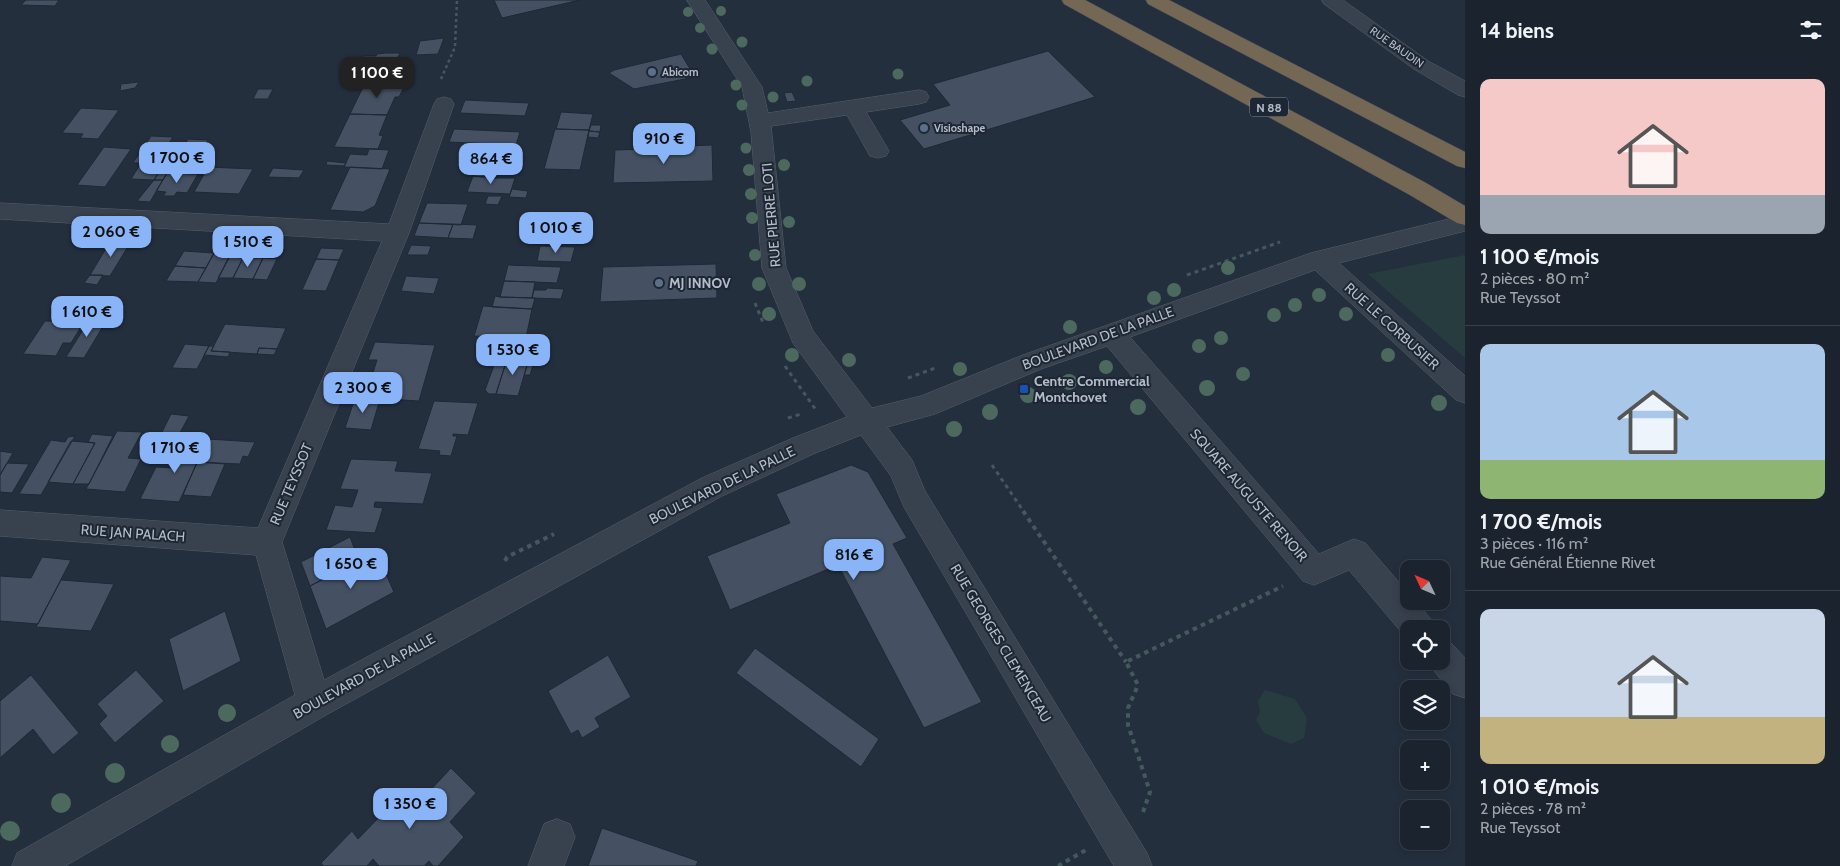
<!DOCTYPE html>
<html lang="fr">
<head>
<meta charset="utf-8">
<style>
	:root { --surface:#1b232e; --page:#282f3a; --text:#f1f3f6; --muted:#a0a4aa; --line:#39404a; --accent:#8ab4f8 }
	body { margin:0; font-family:Cabin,sans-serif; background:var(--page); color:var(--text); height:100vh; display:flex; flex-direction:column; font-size:19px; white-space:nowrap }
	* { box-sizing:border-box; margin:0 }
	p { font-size:16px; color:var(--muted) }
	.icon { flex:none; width:28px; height:28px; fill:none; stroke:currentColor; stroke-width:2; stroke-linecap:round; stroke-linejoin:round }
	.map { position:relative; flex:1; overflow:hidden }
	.side { display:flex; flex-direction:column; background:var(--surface); width:375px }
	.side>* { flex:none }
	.needle { width:32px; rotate:314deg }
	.buttons { position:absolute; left:1400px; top:560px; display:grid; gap:10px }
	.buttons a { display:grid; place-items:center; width:50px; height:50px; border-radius:10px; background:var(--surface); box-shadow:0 2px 8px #0003,0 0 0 1px var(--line); font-size:25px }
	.price { position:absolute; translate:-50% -42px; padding:0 11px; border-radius:10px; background:var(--accent); color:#111; font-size:16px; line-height:32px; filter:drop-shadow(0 1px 2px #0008) }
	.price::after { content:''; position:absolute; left:50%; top:30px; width:15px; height:11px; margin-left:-8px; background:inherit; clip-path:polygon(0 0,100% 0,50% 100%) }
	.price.active { background:#222; color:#fff }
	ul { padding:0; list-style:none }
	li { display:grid; align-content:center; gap:10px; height:265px; padding:0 15px }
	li+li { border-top:1px solid var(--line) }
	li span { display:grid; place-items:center; height:155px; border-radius:10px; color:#555 }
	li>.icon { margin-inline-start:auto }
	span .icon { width:90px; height:90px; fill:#fffc; stroke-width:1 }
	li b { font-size:21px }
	h2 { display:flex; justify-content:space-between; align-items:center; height:60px; padding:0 15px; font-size:21px }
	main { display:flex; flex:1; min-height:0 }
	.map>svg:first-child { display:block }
	.green { fill:#263c3f }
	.building { fill:#455162; stroke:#1f2835 }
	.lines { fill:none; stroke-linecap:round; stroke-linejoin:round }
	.minor-casing { stroke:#565f6c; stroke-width:1 }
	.highway-casing { stroke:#434c59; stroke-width:1 }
	.path-far2 { stroke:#44595c; stroke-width:2.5; stroke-dasharray:3 3; stroke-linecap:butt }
	.path-far1 { stroke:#44595c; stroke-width:3; stroke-dasharray:4 4; stroke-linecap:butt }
	.path { stroke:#44595c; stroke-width:4; stroke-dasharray:4.5 4.5; stroke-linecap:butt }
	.minor { fill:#38414e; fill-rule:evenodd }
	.highway { fill:#746855; fill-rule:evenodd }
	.tree { fill:#4b6a5d }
	.service-dot { fill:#5c6f8a; stroke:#1d2633; stroke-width:2 }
	.transit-dot { fill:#1a4fb4; stroke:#1d2633; stroke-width:2 }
	.labels { text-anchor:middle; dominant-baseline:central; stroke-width:4; stroke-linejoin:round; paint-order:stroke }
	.far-street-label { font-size:11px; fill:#b4bcc9; stroke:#1d2633 }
	.far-poi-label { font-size:11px; font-weight:bold; fill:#b4bcc9; stroke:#1d2633; text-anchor:start }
	.shield { fill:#1d2633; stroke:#878f9c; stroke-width:1 }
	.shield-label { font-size:12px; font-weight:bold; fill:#b4bcc9 }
	.street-label { font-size:14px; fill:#b4bcc9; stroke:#1d2633 }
	.poi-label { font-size:14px; font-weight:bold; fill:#b4bcc9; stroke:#1d2633; text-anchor:start }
</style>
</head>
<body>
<main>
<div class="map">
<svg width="1465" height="866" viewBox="0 0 1465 866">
	<rect width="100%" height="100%" fill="#242f3e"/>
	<path class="green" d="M1465,255V358L1368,274Z
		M1265,690L1295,699L1307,718L1304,738L1291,744L1264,733L1256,720L1260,712L1258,701Z"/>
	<path class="building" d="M26,0H59L55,6L21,5Z
		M494,0H580L502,18Z
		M444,38L438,54L416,55L420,41Z
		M1048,51L1095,97L924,149L900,120L950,105L933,84Z
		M386,53H400L390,74H387L382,84L351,82L364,56H376L377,54Z
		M681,54L695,77L634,89L609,73L614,70Z
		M139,82L135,88L120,91L121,84Z
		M365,83L382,84L405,85L399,97H395L387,115L350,114Z
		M258,89H273L268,99H253Z
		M792,92L796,101L787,102L784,93Z
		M465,100L529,103L525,116L460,113Z
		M81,108L119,110L98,139L80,138L83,134L62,133Z
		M561,112L593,114L589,130L556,129Z
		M350,114L387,115L379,135L383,136L378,149L334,147Z
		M591,125H601L600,132L589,131Z
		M454,129L520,132L516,145L449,142Z
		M555,129L589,130L580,170L544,169Z
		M589,131L600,132L598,138L588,137Z
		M151,136L173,137L159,158L167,159L154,180L131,179L141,163H133Z
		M188,139L208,140L202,151L211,152L205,163H200L196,169H201L198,174L167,173Z
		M712,145L713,181L613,183L615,150L685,148L686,146Z
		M104,147L131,149L105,187L77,185Z
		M369,149L389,150L382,169L344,167L350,154L367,155Z
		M480,154L503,155L500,166H476Z
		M327,161L346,163L344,166L326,165Z
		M164,164H173L163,180H154Z
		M476,166H500L496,178L473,176Z
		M208,167L253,169L239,194L194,192Z
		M350,167L390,169L375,206L363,212L330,210Z
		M273,168L304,170L299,178L268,177Z
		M167,173L198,174L187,193L177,192L174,196H163L166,192L156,191Z
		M473,176L496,178H515L510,194L467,192Z
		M154,180H163L150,202L137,201Z
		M512,189L528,191L526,198L509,197Z
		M488,196H502L498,205L485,204Z
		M427,203L468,204L461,225L419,223Z
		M419,223L453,224L448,238L414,236Z
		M453,224L477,225L473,239L448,238Z
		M111,240H132L110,276L90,275Z
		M411,245L431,246L428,255H407Z
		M540,246L575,247L571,262L537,261Z
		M321,248L344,249L339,260L316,259Z
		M184,251L214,253L206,268L175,266Z
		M214,253L231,254L216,283L198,282Z
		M229,257L243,258L233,278H218Z
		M243,258H263L253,279L233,278Z
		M263,258L277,259L267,280L253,279Z
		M316,259L339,260L326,291L302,290Z
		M716,264L717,298L600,302L603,267Z
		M508,265L561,267L557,283L535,282L504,281Z
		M175,266L206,268L198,282L166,281Z
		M90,275H103L97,285L84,283Z
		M406,276L439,278L434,294L401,291Z
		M504,281L535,282L532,298L500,297Z
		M547,288L564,289L561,299L532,298L534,290H546Z
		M495,296L500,297L535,298L532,309L492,307Z
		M483,306L532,309L526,338L474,336Z
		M91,317L108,318L84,358L66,357Z
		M108,318H115L109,328H102Z
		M45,321L84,322L71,343H63L56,356L23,354Z
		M225,324L238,325L286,328L277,349L259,348L257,354L211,351Z
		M375,342L435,345L419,401L354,397L361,378L371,379L377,360H368Z
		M185,344L209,346L197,369L172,368Z
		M209,346H214L211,351L230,352L228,357L204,355Z
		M259,348L277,349L274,355L257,354Z
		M508,356L529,359L518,396L496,394Z
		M508,356L496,394H489L485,390L496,360L501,357Z
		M529,359H535L530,375H524Z
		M355,398L380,399L371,430L345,428Z
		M434,401L478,403L468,435L453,434V436H457L451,456L439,455L440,451L418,449Z
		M171,414L189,416L174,444L157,442Z
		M117,431L142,432L128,458L141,459L125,492L86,489Z
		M92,434L113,436L89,484H73L95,443L88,442Z
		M75,436L41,495L19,494L51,440L65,442L68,437Z
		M187,437L208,439L179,502L140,499L156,467L173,468Z
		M208,439L255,442L248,457L243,456L240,464L197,462Z
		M71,441L95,443L73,484L48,482Z
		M0,451L13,453L0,475Z
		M351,459L398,461L395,471L432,473L423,504L375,502L374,507L383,508L375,533L326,530L335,505L352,507L358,490L340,489Z
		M197,462L225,464L211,497L183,495Z
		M7,463L29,464L12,493L0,492V475Z
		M851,465L868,472L907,538L893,544L982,702L924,728L838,565L730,610L707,556L790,523L776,494Z
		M350,537L356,553L348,557L351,565L310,586L301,562Z
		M376,552L394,592L326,629L310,586Z
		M42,557L71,560L38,624L0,621V576L31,578Z
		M61,580L114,584L91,631L36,627Z
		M225,611L241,661L183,691L169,639Z
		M755,648L879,739L861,767L736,673Z
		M608,655L631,697L595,718L600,727L582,738L578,730L571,734L548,691Z
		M136,670L164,701L115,743L99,724L107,716L97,704Z
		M31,675L79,733L53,755L33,729L0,758V701Z
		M451,768L476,793L450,822L464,837L438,866H433L429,861L424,866H379L373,859L367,866H323L321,863L352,831L358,839L386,810L392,817L419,789L426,795Z
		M602,828L698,861L696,866H588Z"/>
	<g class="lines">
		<g class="minor-casing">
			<path id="minor" d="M687,0H705L762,87L768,113L919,90L926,92L929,97L926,102L919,104L866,112L889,151L886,156L878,158L870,156L847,115L771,126L786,268L813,331L872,408L921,396L1023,355L1311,253L1465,215V231L1339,263L1465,376V403L1456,400L1315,270L1130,337L1319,554L1354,539L1365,543L1409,594V601H1415L1430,618L1435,629H1409L1408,640L1349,570L1314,585L1303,581L1107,346L1041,369L935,414L887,427L912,460L925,491L1147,853L1152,866H1114L904,507L891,476L861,435L813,454L722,496L326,715L65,866H12L17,853L295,695L256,555L0,536V510L258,528L382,241L0,219V203L389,224L434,104L437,99L444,97L451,99L454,104L409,233L282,542L324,680L702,478L793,438L847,417L793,343L762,268L751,132L742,87Z
				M1322,0H1343L1428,61L1465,81V97L1458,95L1414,69L1324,4Z
				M1441,639L1452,644L1465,658V698L1453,694L1430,666L1428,661H1441Z
				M557,819L570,824L575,837L564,866H528L544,824Z"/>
		</g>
		<g class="highway-casing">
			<path id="highway" d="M1062,0H1085L1426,183L1465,206V225L1457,223L1410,195L1064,4Z
				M1146,0H1169L1465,152V168L1457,166L1148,4Z"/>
		</g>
		<path class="path-far2" d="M441,79L455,47L457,0"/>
		<path class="path-far1" d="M1187,275L1280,242
			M755,303L764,325
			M785,366L816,410
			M908,378L938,367
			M788,418L801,414
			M992,465L1024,512"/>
		<path class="path" d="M1023,511L1126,662
			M505,561L507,557L554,534
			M1143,812L1150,792L1128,725V708L1138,685L1126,662L1283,586
			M1058,866L1086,850"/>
		<use href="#minor" class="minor"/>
		<use href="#highway" class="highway"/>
	</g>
	<g class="tree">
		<circle cx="721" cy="11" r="5"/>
		<circle cx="688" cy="12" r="5"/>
		<circle cx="700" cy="28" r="5"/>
		<circle cx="742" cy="42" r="5.5"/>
		<circle cx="712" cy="49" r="5.5"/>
		<circle cx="898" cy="74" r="5.5"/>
		<circle cx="807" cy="81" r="5.5"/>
		<circle cx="736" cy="85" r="5.5"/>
		<circle cx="773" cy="97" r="5.5"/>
		<circle cx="742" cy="105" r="5.5"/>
		<circle cx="746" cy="148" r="5.5"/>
		<circle cx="784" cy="165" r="6"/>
		<circle cx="749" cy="170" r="6"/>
		<circle cx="751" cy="194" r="6"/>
		<circle cx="752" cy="218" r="6"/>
		<circle cx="789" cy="222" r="6"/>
		<circle cx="755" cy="255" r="6"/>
		<circle cx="1228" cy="268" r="7"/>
		<circle cx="759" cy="284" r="7"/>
		<circle cx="799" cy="284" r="7"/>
		<circle cx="1174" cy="290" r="7"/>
		<circle cx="1319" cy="295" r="7"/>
		<circle cx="1154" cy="298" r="7"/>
		<circle cx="1295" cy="305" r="7"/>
		<circle cx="769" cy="314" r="7"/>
		<circle cx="1346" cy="314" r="7"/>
		<circle cx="1274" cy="315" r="7"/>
		<circle cx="1070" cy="327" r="7"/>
		<circle cx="1221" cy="338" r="7"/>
		<circle cx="1199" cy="346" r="7"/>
		<circle cx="792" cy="355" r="7"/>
		<circle cx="1388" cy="355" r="7"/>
		<circle cx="849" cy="360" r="7"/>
		<circle cx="1106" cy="367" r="7"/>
		<circle cx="960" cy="369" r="7"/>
		<circle cx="1243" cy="374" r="7"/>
		<circle cx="1069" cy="382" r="8"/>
		<circle cx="1207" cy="388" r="8"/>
		<circle cx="1028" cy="395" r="8"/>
		<circle cx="1439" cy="403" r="8"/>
		<circle cx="1138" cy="407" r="8"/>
		<circle cx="990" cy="412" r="8"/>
		<circle cx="954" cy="429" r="8"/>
		<circle cx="227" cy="713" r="9"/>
		<circle cx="170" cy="744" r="9"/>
		<circle cx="115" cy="773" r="10"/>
		<circle cx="61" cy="803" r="10"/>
		<circle cx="10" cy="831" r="10"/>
	</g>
	<g class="service-dot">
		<circle cx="652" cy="72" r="5"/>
		<circle cx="924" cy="128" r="5"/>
		<circle cx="659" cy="283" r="5"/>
	</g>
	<rect class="transit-dot" x="1019" y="384" width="10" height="10" rx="2.5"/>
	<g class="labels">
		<g class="far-street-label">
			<text transform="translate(1397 47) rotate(35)">RUE BAUDIN</text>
		</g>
		<g class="far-poi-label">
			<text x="662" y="72">Abicom</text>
			<text x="934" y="128">Visioshape</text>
		</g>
		<rect class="shield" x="1250" y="97.5" width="38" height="19" rx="4"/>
		<g class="shield-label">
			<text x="1269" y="107">N 88</text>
		</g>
		<g class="street-label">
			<text transform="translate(771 215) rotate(-95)">RUE PIERRE LOTI</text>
			<text transform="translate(1392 326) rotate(42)">RUE LE CORBUSIER</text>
			<text transform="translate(1098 338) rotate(-20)">BOULEVARD DE LA PALLE</text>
			<text transform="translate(291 484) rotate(-67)">RUE TEYSSOT</text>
			<text transform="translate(722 485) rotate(-26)">BOULEVARD DE LA PALLE</text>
			<text transform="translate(1249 495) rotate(49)">SQUARE AUGUSTE RENOIR</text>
			<text transform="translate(133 533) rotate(4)">RUE JAN PALACH</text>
			<text transform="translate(1001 643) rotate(59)">RUE GEORGES CLEMENCEAU</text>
			<text transform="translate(364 676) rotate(-29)">BOULEVARD DE LA PALLE</text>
		</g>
		<g class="poi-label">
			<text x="669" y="283">MJ INNOV</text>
			<text x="1034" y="381">Centre Commercial<tspan x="1034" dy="16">Montchovet</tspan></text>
		</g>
	</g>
</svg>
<div class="buttons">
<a><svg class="needle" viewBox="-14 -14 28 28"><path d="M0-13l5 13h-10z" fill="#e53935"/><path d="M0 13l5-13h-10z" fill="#a0a4aa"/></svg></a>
<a><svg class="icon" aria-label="locate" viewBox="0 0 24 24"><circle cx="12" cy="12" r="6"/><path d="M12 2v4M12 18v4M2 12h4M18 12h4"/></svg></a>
<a><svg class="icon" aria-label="layers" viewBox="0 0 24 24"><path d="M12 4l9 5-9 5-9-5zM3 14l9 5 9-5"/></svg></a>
<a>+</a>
<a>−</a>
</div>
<b class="price active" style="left:377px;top:99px">1 100 €</b>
<b class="price" style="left:664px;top:165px">910 €</b>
<b class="price" style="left:177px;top:184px">1 700 €</b>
<b class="price" style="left:491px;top:185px">864 €</b>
<b class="price" style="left:556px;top:254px">1 010 €</b>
<b class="price" style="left:111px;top:258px">2 060 €</b>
<b class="price" style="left:248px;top:268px">1 510 €</b>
<b class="price" style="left:87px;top:338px">1 610 €</b>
<b class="price" style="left:513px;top:376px">1 530 €</b>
<b class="price" style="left:363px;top:414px">2 300 €</b>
<b class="price" style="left:175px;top:474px">1 710 €</b>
<b class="price" style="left:854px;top:581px">816 €</b>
<b class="price" style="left:351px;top:590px">1 650 €</b>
<b class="price" style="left:410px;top:830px">1 350 €</b>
</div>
<section class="side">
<h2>14 biens<svg class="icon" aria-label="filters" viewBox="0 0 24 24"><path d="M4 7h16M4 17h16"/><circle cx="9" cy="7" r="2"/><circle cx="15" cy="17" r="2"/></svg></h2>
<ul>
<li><span style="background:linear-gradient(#f6c9c9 75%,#9aa5b1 0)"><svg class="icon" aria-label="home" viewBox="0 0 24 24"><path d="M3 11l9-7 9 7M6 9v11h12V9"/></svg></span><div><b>1 100 €/mois</b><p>2 pièces · 80 m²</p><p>Rue Teyssot</p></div></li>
<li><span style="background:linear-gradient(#a9c7e8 75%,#8fb573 0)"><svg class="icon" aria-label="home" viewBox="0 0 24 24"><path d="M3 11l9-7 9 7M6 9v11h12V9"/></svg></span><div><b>1 700 €/mois</b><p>3 pièces · 116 m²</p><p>Rue Général Étienne Rivet</p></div></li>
<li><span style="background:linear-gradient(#c9d6e8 70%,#c2b280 0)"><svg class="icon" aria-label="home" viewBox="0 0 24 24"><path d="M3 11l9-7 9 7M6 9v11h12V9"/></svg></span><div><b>1 010 €/mois</b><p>2 pièces · 78 m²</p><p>Rue Teyssot</p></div></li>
</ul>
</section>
</main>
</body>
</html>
